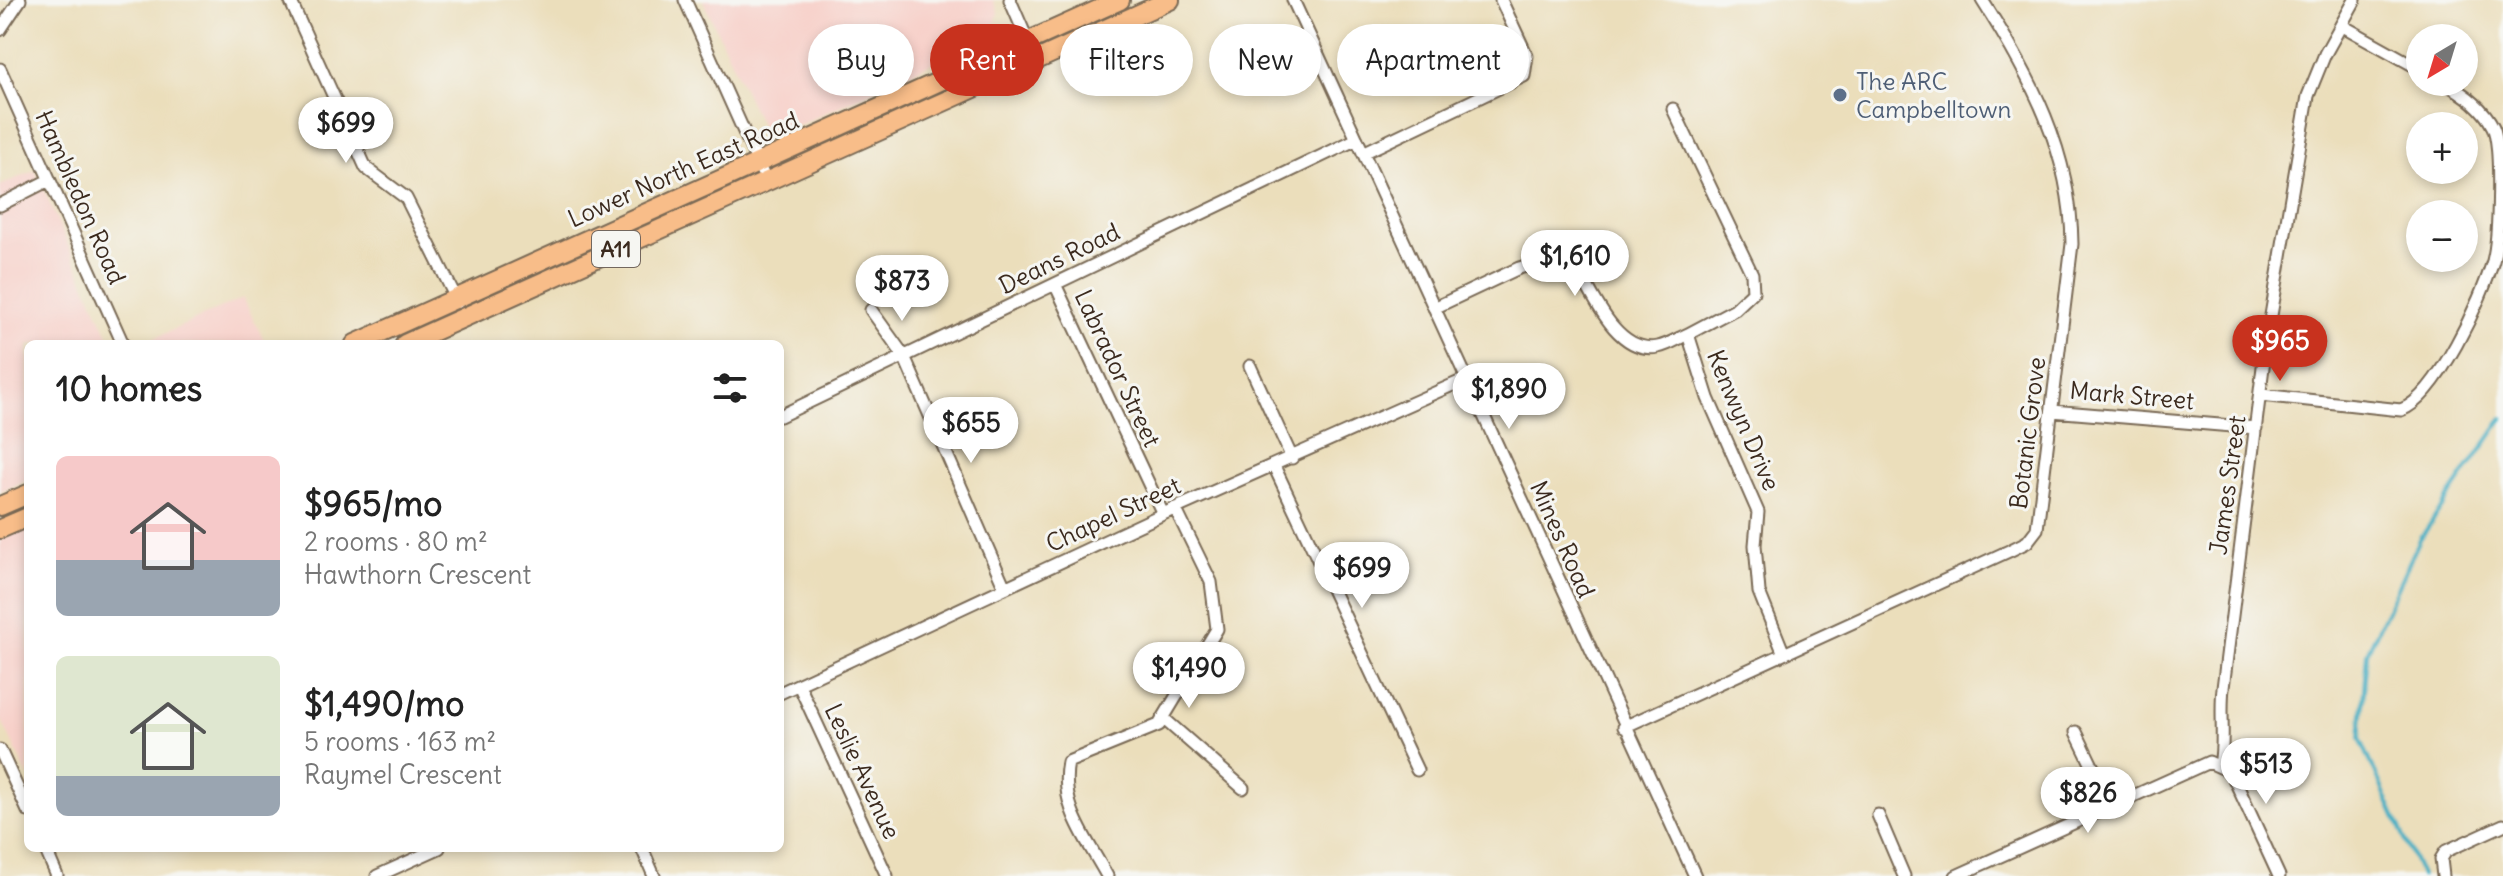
<!DOCTYPE html>
<html lang="en">
<head>
<meta charset="utf-8">
<style>
	:root { --surface:#fff; --page:#f2f2f2; --text:#222; --muted:#767676; --accent:#c8321e }
	body { margin:0; font-family:Delius,sans-serif; background:var(--page); color:var(--text); height:100vh; display:flex; flex-direction:column; font-size:30px; white-space:nowrap }
	* { box-sizing:border-box; margin:0 }
	p { font-size:26px; color:var(--muted) }
	.icon { flex:none; width:44px; height:44px; fill:none; stroke:currentColor; stroke-width:2; stroke-linecap:round; stroke-linejoin:round }
	.map { position:relative; flex:1; overflow:hidden }
	.side { position:absolute; left:24px; top:340px; width:760px; height:512px; display:flex; flex-direction:column; background:var(--surface); border-radius:12px; box-shadow:0 4px 12px #0003 }
	.side>* { flex:none }
	.hud { position:absolute; left:808px; top:24px; width:760px; height:72px; display:flex; gap:16px }
	.needle { width:52px; rotate:218deg }
	.controls { position:absolute; left:2406px; top:24px; display:grid; gap:16px }
	.controls a { display:grid; place-items:center; width:72px; height:72px; border-radius:50%; background:var(--surface); box-shadow:0 4px 12px #0003; font-size:40px }
	.price { position:absolute; translate:-50% -68px; padding:0 18px; border-radius:28px; background:#fff; color:#222; font-size:26px; line-height:52px; filter:drop-shadow(0 2px 4px #0008) }
	.price::after { content:''; position:absolute; left:50%; top:48px; width:24px; height:18px; margin-left:-12px; background:inherit; clip-path:polygon(0 0,100% 0,50% 100%) }
	.price.selected { background:var(--accent); color:#fff }
	ul { padding:0; list-style:none }
	li { display:flex; align-items:center; gap:24px; height:200px; padding:0 32px }
	li span { display:grid; place-items:center; flex:none; width:224px; height:160px; border-radius:12px; color:#555 }
	li>.icon { margin-inline-start:auto }
	span .icon { width:96px; height:96px; fill:#fffc; stroke-width:1 }
	li b { font-size:34px }
	h2 { display:flex; justify-content:space-between; align-items:center; height:96px; padding:0 32px; font-size:34px }
	.chip { padding:0 28px; border-radius:36px; background:var(--surface); box-shadow:0 4px 12px #0003; font-size:28px; line-height:72px }
	.chip.selected { background:var(--accent); color:#fff }
	.map>svg:first-child { display:block }
	.built { fill:#f7d0c9 }
	.lines { fill:none; stroke-linecap:round; stroke-linejoin:round }
	.stream { stroke:#45afc4; stroke-width:4 }
	.street-casing { stroke:#796955; stroke-width:15 }
	.primary-casing { stroke:#796955; stroke-width:22 }
	.street { stroke:#fff; stroke-width:11 }
	.primary { stroke:#f8bd89; stroke-width:18 }
	.service-dot { fill:#5c6f8a; stroke:#f6f6f2; stroke-width:3 }
	.labels { text-anchor:middle; dominant-baseline:central; stroke-width:6; stroke-linejoin:round; paint-order:stroke }
	.shield { fill:#f6f6f2; stroke:#73675e; stroke-width:2 }
	.shield-label { font-size:22px; font-weight:bold; fill:#3b2a1e }
	.service-label { font-size:24px; fill:#4e5e75; stroke:#f6f6f2; text-anchor:start }
	.street-label { font-size:24px; fill:#3b2a1e; stroke:#f6f6f2 }
</style>
</head>
<body>
<div class="map">
<svg width="2503" height="876" viewBox="0 0 2503 876">
	<rect width="100%" height="100%" fill="#f6f6f2"/>
	<filter id="ink" filterUnits="userSpaceOnUse"><feTurbulence type="fractalNoise" baseFrequency=".0125" numOctaves="2"/><feDisplacementMap in="SourceGraphic" scale="16" xChannelSelector="R" yChannelSelector="G"/><feConvolveMatrix kernelMatrix="1 2 1 2 8 2 1 2 1" color-interpolation-filters="sRGB"/></filter>
	<filter id="wash" filterUnits="userSpaceOnUse"><feTurbulence type="fractalNoise" baseFrequency=".006" numOctaves="4" result="noise"/><feDisplacementMap in="SourceGraphic" scale="32" xChannelSelector="R" yChannelSelector="G"/><feGaussianBlur stdDeviation="1.8" result="paint"/><feColorMatrix in="noise" values="0 0 0 0 0 0 0 0 0 0 0 0 0 0 0 0 0 1.4 0 .05"/><feComposite in="paint" operator="in"/></filter>
	<g filter="url(#wash)">
		<rect width="100%" height="100%" fill="#ebdebb"/>
		<path class="built" d="M703,0H993L998,13L992,35L767,140Z
			M35,170L112,344H28V480L0,492V186Z
			M243,298L266,344H142Z
			M28,527V776L0,717V540Z"/>
		<g class="lines">
			<path class="stream" d="M2421,876L2360,738L2367,653L2420,539L2503,418"/>
		</g>
	</g>
	<g filter="url(#ink)">
		<g class="lines">
			<g class="street-casing">
				<path id="street" d="M290,0L366,168L406,198L458,302
					M685,0L766,181
					M1010,0L1036,60
					M1293,0L1695,876
					M2341,25L2420,69
					M0,30L20,0
					M0,69L123,344
					M1673,109L1752,274L1753,292L1735,309L1688,334L1708,398L1758,512L1755,545L1759,592L1784,654
					M1363,153L1524,76L1527,56L1501,0
					M0,205L49,180
					M1055,284L1163,514
					M1434,308L1519,268L1552,259L1577,267C1593,295 1617,355 1658,347C1668,345 1679,338 1688,334
					M871,310L904,356L1005,588
					M1250,366L1292,458
					M2261,395L2401,410C2437,397 2482,298 2493,261C2499,239 2502,146 2493,127C2483,107 2462,92 2443,82
					M2052,411L2256,428
					M780,416L1357,139
					M1274,466L1417,770
					M799,685L887,876
					M780,693L1163,514L1466,379
					M1163,718L1243,788
					M1624,727L2009,551L2027,542L2037,529L2072,244C2071,151 2031,77 1982,0
					M2076,732L2111,805
					M0,750L28,811
					M2220,765C2225,741 2220,714 2223,688L2265,351L2308,96L2325,54L2355,0
					M1878,815L1904,876
					M45,848L57,876
					M642,848L654,876
					M377,876L439,848
					M1107,876C1087,839 1059,806 1068,762L1159,725L1217,629L1211,582L1175,508
					M1956,876L2209,762L2231,772L2279,876
					M2443,876L2441,859L2446,851L2503,825"/>
			</g>
			<g class="primary-casing">
				<path id="primary" d="M355,344L1120,0
					M405,344L1170,0
					M0,506L28,494
					M0,529L28,517"/>
			</g>
			<use href="#street" class="street"/>
			<use href="#primary" class="primary"/>
		</g>
	</g>
	<circle class="service-dot" cx="1840" cy="95" r="8"/>
	<g class="labels">
		<rect class="shield" x="592" y="231" width="48" height="36" rx="6"/>
		<g class="shield-label">
			<text x="616" y="249">A11</text>
		</g>
		<g class="service-label">
			<text x="1856" y="81">The ARC<tspan x="1856" dy="28">Campbelltown</tspan></text>
		</g>
		<g class="street-label">
			<text transform="translate(683 169) rotate(-24)">Lower North East Road</text>
			<text transform="translate(81 197) rotate(66)">Hambledon Road</text>
			<text transform="translate(1059 258) rotate(-26)">Deans Road</text>
			<text transform="translate(1118 368) rotate(65)">Labrador Street</text>
			<text transform="translate(2132 395) rotate(5)">Mark Street</text>
			<text transform="translate(1744 420) rotate(67)">Kenwyn Drive</text>
			<text transform="translate(2027 433) rotate(-83)">Botanic Grove</text>
			<text transform="translate(2227 485) rotate(-82)">James Street</text>
			<text transform="translate(1113 514) rotate(-25)">Chapel Street</text>
			<text transform="translate(1563 539) rotate(66)">Mines Road</text>
			<text transform="translate(863 771) rotate(65)">Leslie Avenue</text>
		</g>
	</g>
</svg>
<div class="controls">
<a><svg class="needle" viewBox="-14 -14 28 28"><path d="M0-13l5 13h-10z" fill="#e53935"/><path d="M0 13l5-13h-10z" fill="#767676"/></svg></a>
<a>+</a>
<a>−</a>
</div>
<b class="price" style="left:346px;top:165px">$699</b>
<b class="price" style="left:1575px;top:298px">$1,610</b>
<b class="price" style="left:902px;top:323px">$873</b>
<b class="price selected" style="left:2280px;top:383px">$965</b>
<b class="price" style="left:1509px;top:431px">$1,890</b>
<b class="price" style="left:971px;top:465px">$655</b>
<b class="price" style="left:1362px;top:610px">$699</b>
<b class="price" style="left:1189px;top:710px">$1,490</b>
<b class="price" style="left:2266px;top:806px">$513</b>
<b class="price" style="left:2088px;top:835px">$826</b>
<div class="hud">
<a class="chip">Buy</a>
<a class="chip selected">Rent</a>
<a class="chip">Filters</a>
<a class="chip">New</a>
<a class="chip">Apartment</a>
</div>
<section class="side">
<h2>10 homes<svg class="icon" aria-label="filters" viewBox="0 0 24 24"><path d="M4 7h16M4 17h16"/><circle cx="9" cy="7" r="2"/><circle cx="15" cy="17" r="2"/></svg></h2>
<ul>
<li><span style="background:linear-gradient(#f6c9c9 65%,#9aa5b1 0)"><svg class="icon" aria-label="home" viewBox="0 0 24 24"><path d="M3 11l9-7 9 7M6 9v11h12V9"/></svg></span><div><b>$965/mo</b><p>2 rooms · 80 m²</p><p>Hawthorn Crescent</p></div></li>
<li><span style="background:linear-gradient(#dfe7d0 75%,#9aa5b1 0)"><svg class="icon" aria-label="home" viewBox="0 0 24 24"><path d="M3 11l9-7 9 7M6 9v11h12V9"/></svg></span><div><b>$1,490/mo</b><p>5 rooms · 163 m²</p><p>Raymel Crescent</p></div></li>
</ul>
</section>
</div>
</body>
</html>
